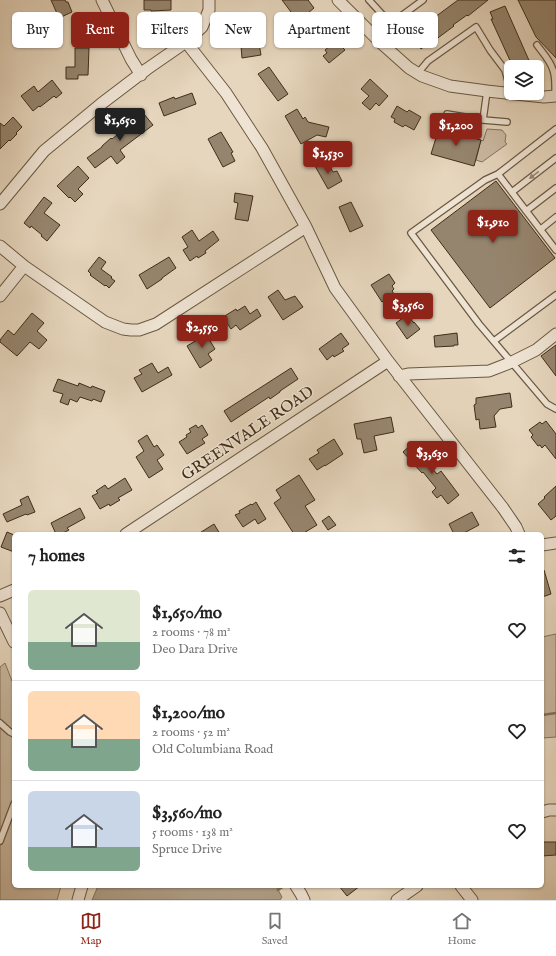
<!DOCTYPE html>
<html lang="en">
<head>
<meta charset="utf-8">
<style>
	:root { --surface:#fff; --page:#f2f2f2; --text:#222; --muted:#767676; --line:#e0e0e0; --accent:#8f2418 }
	body { margin:0; font-family:"IM FELL English",serif; background:var(--page); color:var(--text); height:100vh; display:flex; flex-direction:column; font-size:15px; white-space:nowrap }
	* { box-sizing:border-box; margin:0 }
	p { font-size:13px; color:var(--muted) }
	.icon { flex:none; width:22px; height:22px; fill:none; stroke:currentColor; stroke-width:2; stroke-linecap:round; stroke-linejoin:round }
	.map { position:relative; flex:1; overflow:hidden }
	.side { position:absolute; left:12px; top:532px; width:532px; height:356px; display:flex; flex-direction:column; background:var(--surface); border-radius:6px; box-shadow:0 1px 3px #0004 }
	.side>* { flex:none }
	.guide { position:absolute; left:12px; top:12px; width:532px; height:36px; display:flex; gap:8px }
	.controls { position:absolute; left:504px; top:60px; display:grid; gap:8px }
	.controls a { display:grid; place-items:center; width:40px; height:40px; border-radius:6px; background:var(--surface); box-shadow:0 1px 3px #0004; font-size:20px }
	.price { position:absolute; translate:-50% -34px; padding:0 9px; border-radius:4px; background:var(--accent); color:#fff; font-size:13px; line-height:26px; filter:drop-shadow(0 1px 2px #0008) }
	.price::after { content:''; position:absolute; left:50%; top:24px; width:12px; height:9px; margin-left:-6px; background:inherit; clip-path:polygon(0 0,100% 0,50% 100%) }
	.price.active { background:#222; color:#fff }
	ul { padding:0; list-style:none }
	li { display:flex; align-items:center; gap:12px; height:100px; padding:0 16px }
	li+li { border-top:1px solid var(--line) }
	li span { display:grid; place-items:center; flex:none; width:112px; height:80px; border-radius:6px; color:#555 }
	li>.icon { margin-inline-start:auto }
	span .icon { width:48px; height:48px; fill:#fffc; stroke-width:1 }
	li b { font-size:17px }
	h2 { display:flex; justify-content:space-between; align-items:center; height:48px; padding:0 16px; font-size:17px }
	.pill { padding:0 14px; border-radius:6px; background:var(--surface); box-shadow:0 1px 3px #0004; font-size:14px; line-height:36px }
	.pill.active { background:var(--accent); color:#fff }
	.dock { display:flex; justify-content:space-around; align-items:center; height:56px; border-top:1px solid var(--line); background:var(--surface); font-size:11px; color:var(--muted) }
	.dock a { display:grid; justify-items:center; gap:2px }
	.dock .active { color:var(--accent) }
	.map>svg:first-child { display:block }
	.green { fill:#cab9a1; stroke:#85745d }
	.water { fill:#ae9d85; stroke:#82715a }
	.lines { fill:none; stroke-linecap:round; stroke-linejoin:round }
	.stream { stroke:#82715a; stroke-width:2.5 }
	.building { fill:#96856e; stroke:#402e19 }
	.service-casing { stroke:#6a5842; stroke-width:8 }
	.minor-casing { stroke:#6a5842; stroke-width:13 }
	.service { stroke:#efe4d4; stroke-width:5.5 }
	.minor { stroke:#efe4d4; stroke-width:11 }
	.oneway { fill:#988976 }
	.labels { text-anchor:middle; dominant-baseline:central; stroke-width:3; stroke-linejoin:round; paint-order:stroke }
	.street-label { font-size:16px; fill:#402e19; stroke:#efe4d4 }
</style>
</head>
<body>
<div class="map">
<svg width="556" height="900" viewBox="0 0 556 900">
	<rect width="100%" height="100%" fill="#e6d6bd"/>
	<filter id="stains"><feTurbulence type="fractalNoise" baseFrequency=".005" numOctaves="4"/><feColorMatrix values="0 0 0 0 .2 0 0 0 0 .09 0 0 0 0 .02 0 0 0 .5 -.17"/></filter>
	<radialGradient id="worn" r=".72"><stop offset=".6" stop-color="#630" stop-opacity="0"/><stop offset="1" stop-color="#630" stop-opacity=".3"/></radialGradient>
	<path class="green" d="M487,129L502,130L506,135L505,142L507,144L482,162L476,160L481,140L483,141Z
		M556,634V737L542,738V637Z
		M5,663L14,686V886H61L57,900H0V667Z"/>
	<path class="water" d="M98,886H276L282,897L280,900H92Z"/>
	<g class="lines">
		<path class="stream" d="M542,715L556,713
			M278,890L284,886"/>
	</g>
	<path class="building" d="M51,0H65L66,2H68L72,12L59,18Z
		M144,0H171V10L151,11V10H144Z
		M282,0H308L314,8L297,22L289,13L291,12Z
		M458,0H488L468,16L467,15L453,25L454,26L427,46L426,45L421,49L411,35Z
		M518,0H556V58L536,37Z
		M505,6L531,65L526,67H513L491,19H493L490,12Z
		M247,13L249,17L258,16L259,25H257L258,31L257,32L261,55L242,58L241,46L243,45L238,14Z
		M339,39L344,45L342,47L345,50L329,63L323,56L327,53L325,50Z
		M75,48H89L88,75H78V79H66V67H75Z
		M269,67L288,94L278,101L258,74Z
		M370,79L388,96L379,106L376,103L370,110L362,103L369,96L361,89Z
		M52,80L62,93L56,98L54,96L40,107L39,106L33,111L21,96L34,86L38,92Z
		M192,93L196,104L164,116L159,103L174,97L175,99Z
		M397,106L407,112L409,110L421,117L414,130L405,125L403,127L394,122L395,119L391,117Z
		M297,109L303,119L305,117L308,122L329,127L326,137L317,135L301,144L285,116Z
		M144,114L153,125L120,150L125,157L117,164L111,156L95,168L87,158L102,147V146L111,138L112,139Z
		M13,117L22,127L16,133L17,134L10,141L9,140L0,149V123L4,126Z
		M439,128L481,140L474,166L431,154Z
		M221,132L233,152L231,153L235,161L223,167L208,139Z
		M336,142L339,149L327,155L323,148Z
		M326,160L333,172L337,171L342,181L328,189L315,166Z
		M78,166L89,178L78,189L83,194L75,202L70,197L69,198L57,186Z
		M496,181L555,258L490,308L431,230Z
		M235,193L253,196L248,221L235,219L238,203L234,202Z
		M44,197L52,203L44,213L60,225L47,241L41,236L42,235L31,226L30,228L24,223Z
		M351,202L363,226L350,232L339,207Z
		M192,230L199,241L213,231L219,240L205,251L206,253L198,258L197,256L190,261L183,250L188,247L182,237Z
		M99,257L106,262L101,269L112,277L111,278L115,281L109,288L106,285L105,286L90,275L91,274L88,271Z
		M169,257L176,268L162,278V279L147,289L139,275Z
		M389,274L395,283L392,286L394,289L392,291L394,294L382,302L371,285Z
		M278,290L285,300L295,296L303,307L283,320L268,297Z
		M245,306L250,314L257,309L261,316L240,330L236,325L231,329L223,317L236,309L237,311Z
		M32,313L44,323L37,331L47,340L39,349L30,342L17,356L0,342V340L8,330L14,335Z
		M407,315L414,323V322L420,329L407,339L396,323Z
		M204,331L215,349L208,354L212,360L200,368L187,346L197,340L195,337Z
		M341,333L349,344L342,349L344,351L334,357L333,355L327,360L319,349Z
		M457,333L458,345H454V346L435,347L434,336Z
		M556,345V376L541,356Z
		M152,363L158,373L168,367L172,375L142,392L134,378L142,374L139,370Z
		M291,368L298,379L280,391V392L270,399L269,397L231,422L224,411Z
		M58,379L78,386L79,383L91,388L92,386L105,391L101,402L93,399L92,401L80,397L77,402L70,399L68,405L60,402L63,394L53,391Z
		M510,393L512,407L500,409L494,416L496,427L480,429L479,419L476,420L474,405L476,404V398Z
		M391,417L394,432L374,436L377,450L364,453L361,439H357L354,424Z
		M546,421L556,434V459L545,445L542,448L540,445L538,446L531,437L533,435L529,430L540,422L542,424Z
		M196,425L198,428L202,425L208,435L202,439L205,443L187,454L179,442L187,437L186,435L191,432L189,429Z
		M147,435L154,447L157,445L164,455L157,460L163,469L149,478L136,457L144,451L138,441Z
		M334,439L343,454L325,466V465L317,470L309,459L319,453L317,450Z
		M413,443L430,462L428,464L437,474L441,471L459,495L448,504L441,495L437,498L432,492L436,488L423,472L422,473L403,452Z
		M299,475L315,500L305,506L317,525L302,534H294L274,503L281,498L276,490Z
		M125,478L132,490L118,498L120,500L110,506L109,504L100,509L92,496L98,493L96,491L105,485L108,489Z
		M556,486V516L551,520L538,504L545,498L544,497Z
		M28,496L35,512L27,515L26,514L7,522L3,514L22,505L20,500Z
		M256,502L266,519L258,524L255,519L243,527L235,515L240,513L239,511L251,504L252,505Z
		M80,508L85,518L67,528L69,530L61,534H56L51,523Z
		M472,512L479,525L462,534H454L449,524Z
		M329,516L336,525L328,530L322,521Z
		M214,524L220,534H198Z
		M7,532L14,535V552L1,547Z
		M542,570H544L551,594L542,597Z
		M542,842H556V855L542,856Z
		M339,886H360L347,896Z"/>
	<g class="lines">
		<g class="service-casing">
			<path id="service" d="M369,0L391,24
				M375,38L393,22L423,0
				M537,45C542,52 550,60 553,70C556,78 555,88 555,96
				M418,73L428,61L476,27L490,50L505,70L511,92
				M447,114L483,120L487,91
				M483,120L507,122
				M556,129L498,174L556,250
				M498,174L485,180L411,233L479,324L547,404L556,409
				M512,192L556,158
				M526,211L556,188
				M541,229L556,217
				M494,341L556,295
				M0,723L10,732L14,734
				M0,841L14,804"/>
		</g>
		<g class="minor-casing">
			<path id="minor" d="M102,0L131,59L141,75
				M338,0L381,43L409,68L422,76L450,86L487,91L544,97L556,96
				M186,42L226,93L262,148L306,227L335,288L388,361L503,508L516,527L519,534
				M0,204L44,151L101,104L147,69L186,42L202,27L209,10V0
				M0,246L24,266L105,322L123,329L131,330H139L156,324L306,227
				M0,296L24,266
				M399,376L408,374L489,371L512,362L536,350L556,334
				M126,534L388,361
				M542,545L556,543
				M0,596L14,590
				M0,613L14,642
				M542,812L549,810H556
				M296,886L301,894L304,900
				M461,886L472,900
				M78,900L82,886
				M397,900L417,886"/>
		</g>
		<use href="#service" class="service"/>
		<use href="#minor" class="minor"/>
	</g>
	<defs><path id="oneway-solid" d="M-6-.8H1V-3.2L6.5 0L1 3.2V.8H-6Z"/></defs>
	<use class="oneway" href="#oneway-solid" transform="translate(534 175) rotate(143)"/>
	<g class="labels">
		<g class="street-label">
			<text transform="translate(248 434) rotate(-34)">GREENVALE ROAD</text>
		</g>
	</g>
	<rect width="100%" height="100%" filter="url(#stains)"/>
	<rect width="100%" height="100%" fill="url(#worn)"/>
</svg>
<div class="controls">
<a><svg class="icon" aria-label="layers" viewBox="0 0 24 24"><path d="M12 4l9 5-9 5-9-5zM3 14l9 5 9-5"/></svg></a>
</div>
<b class="price active" style="left:120px;top:142px">$1,650</b>
<b class="price" style="left:456px;top:147px">$1,200</b>
<b class="price" style="left:328px;top:175px">$1,530</b>
<b class="price" style="left:493px;top:244px">$1,910</b>
<b class="price" style="left:408px;top:327px">$3,560</b>
<b class="price" style="left:202px;top:349px">$2,550</b>
<b class="price" style="left:432px;top:475px">$3,630</b>
<div class="guide">
<a class="pill">Buy</a>
<a class="pill active">Rent</a>
<a class="pill">Filters</a>
<a class="pill">New</a>
<a class="pill">Apartment</a>
<a class="pill">House</a>
</div>
<section class="side">
<h2>7 homes<svg class="icon" aria-label="filters" viewBox="0 0 24 24"><path d="M4 7h16M4 17h16"/><circle cx="9" cy="7" r="2"/><circle cx="15" cy="17" r="2"/></svg></h2>
<ul>
<li><span style="background:linear-gradient(#dfe7d0 65%,#7fa58c 0)"><svg class="icon" aria-label="home" viewBox="0 0 24 24"><path d="M3 11l9-7 9 7M6 9v11h12V9"/></svg></span><div><b>$1,650/mo</b><p>2 rooms · 78 m²</p><p>Deo Dara Drive</p></div><svg class="icon" aria-label="heart" viewBox="0 0 24 24"><path d="M12 20l-8-8c-3-5 5-10 8-4 3-6 11-1 8 4z"/></svg></li>
<li><span style="background:linear-gradient(#ffd9b3 60%,#7fa58c 0)"><svg class="icon" aria-label="home" viewBox="0 0 24 24"><path d="M3 11l9-7 9 7M6 9v11h12V9"/></svg></span><div><b>$1,200/mo</b><p>2 rooms · 52 m²</p><p>Old Columbiana Road</p></div><svg class="icon" aria-label="heart" viewBox="0 0 24 24"><path d="M12 20l-8-8c-3-5 5-10 8-4 3-6 11-1 8 4z"/></svg></li>
<li><span style="background:linear-gradient(#c9d6e8 70%,#7fa58c 0)"><svg class="icon" aria-label="home" viewBox="0 0 24 24"><path d="M3 11l9-7 9 7M6 9v11h12V9"/></svg></span><div><b>$3,560/mo</b><p>5 rooms · 138 m²</p><p>Spruce Drive</p></div><svg class="icon" aria-label="heart" viewBox="0 0 24 24"><path d="M12 20l-8-8c-3-5 5-10 8-4 3-6 11-1 8 4z"/></svg></li>
</ul>
</section>
</div>
<nav class="dock">
<a class="active"><svg class="icon" aria-label="map" viewBox="0 0 24 24"><path d="M3 6l6-2 6 2 6-2v14l-6 2-6-2-6 2zM9 4v14M15 6v14"/></svg>Map</a>
<a><svg class="icon" aria-label="saved" viewBox="0 0 24 24"><path d="M7 4h10v16l-5-4-5 4z"/></svg>Saved</a>
<a><svg class="icon" aria-label="home" viewBox="0 0 24 24"><path d="M3 11l9-7 9 7M6 9v11h12V9"/></svg>Home</a>
</nav>
</body>
</html>
